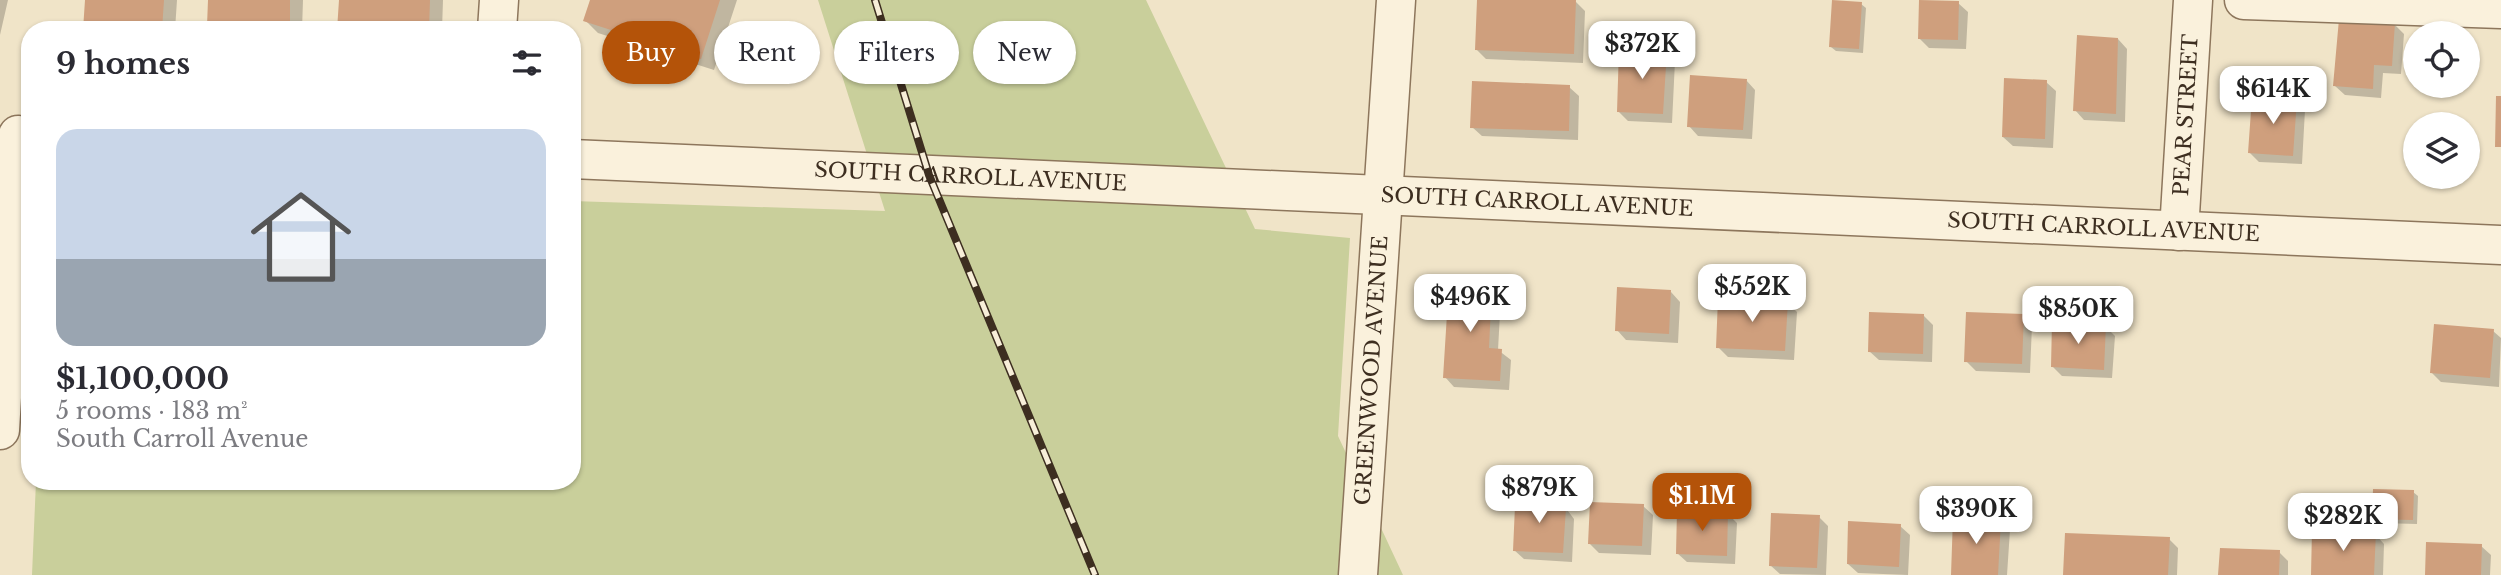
<!DOCTYPE html>
<html lang="en">
<head>
<meta charset="utf-8">
<style>
	:root { --surface:#fff; --page:#f2f2f3; --text:#2b2b33; --muted:#7c7c81; --line:#e1e1e2; --accent:#b45309 }
	body { margin:0; font-family:"Libre Baskerville",serif; background:var(--page); color:var(--text); height:100vh; display:flex; flex-direction:column; font-size:26px; white-space:nowrap }
	* { box-sizing:border-box; margin:0 }
	p { font-size:23px; color:var(--muted) }
	.icon { flex:none; width:38px; height:38px; fill:none; stroke:currentColor; stroke-width:2; stroke-linecap:round; stroke-linejoin:round }
	.map { position:relative; flex:1; overflow:hidden }
	.sheet { position:absolute; left:21px; top:21px; width:560px; height:469px; display:flex; flex-direction:column; background:var(--surface); border-radius:28px; box-shadow:0 2px 5px #0004 }
	.sheet>* { flex:none }
	.top-card { position:absolute; left:602px; top:21px; width:665px; height:63px; display:flex; gap:14px }
	.buttons { position:absolute; left:2403px; top:21px; display:grid; gap:14px }
	.buttons a { display:grid; place-items:center; width:77px; height:77px; border-radius:50%; background:var(--surface); box-shadow:0 2px 5px #0004; font-size:35px }
	.price { position:absolute; translate:-50% -60px; padding:0 16px; border-radius:14px; background:#fff; color:#222; font-size:23px; line-height:46px; filter:drop-shadow(0 2px 4px #0008) }
	.price::after { content:''; position:absolute; left:50%; top:42px; width:21px; height:16px; margin-left:-10px; background:inherit; clip-path:polygon(0 0,100% 0,50% 100%) }
	.price.active { background:var(--accent); color:#fff }
	ul { padding:0; list-style:none }
	li { display:grid; align-content:center; gap:14px; height:371px; padding:0 35px }
	li+li { border-top:2px solid var(--line) }
	li span { display:grid; place-items:center; height:217px; border-radius:21px; color:#555 }
	li>.icon { margin-inline-start:auto }
	span .icon { width:126px; height:126px; fill:#fffc; stroke-width:1 }
	li b { font-size:30px }
	h2 { display:flex; justify-content:space-between; align-items:center; height:84px; padding:0 35px; font-size:30px }
	.chip { padding:0 24px; border-radius:32px; background:var(--surface); box-shadow:0 2px 5px #0004; font-size:24px; line-height:63px }
	.chip.active { background:var(--accent); color:#fff }
	.map>svg:first-child { display:block }
	.green { fill:#c9cf9b }
	.shadow { fill:#0003 }
	.building { fill:#cf9f7d }
	.lines { fill:none; stroke-linecap:round; stroke-linejoin:round }
	.minor-casing { stroke:#8d765c; stroke-width:41 }
	.minor { stroke:#faf1dc; stroke-width:38 }
	.rail-casing { stroke:#3d2e20; stroke-width:8 }
	.rail { stroke:#f7eed8; stroke-width:5; stroke-dasharray:16; stroke-linecap:butt }
	.labels { text-anchor:middle; dominant-baseline:central; stroke-width:5; stroke-linejoin:round; paint-order:stroke }
	.street-label { font-size:21px; fill:#3d2e20; stroke:#f7eed8 }
</style>
</head>
<body>
<div class="map">
<svg width="2501" height="575" viewBox="0 0 2501 575">
	<rect width="100%" height="100%" fill="#f0e4c8"/>
	<path class="green" d="M818,0H1146L1255,229L1350,238L1338,436L1403,575H32L36,481H572V201L885,211Z"/>
	<path class="shadow" d="M0,0H8L0,35Z
		M86,0H177L175,30H85Z
		M209,0H303L302,30H213L209,25Z
		M341,0H443L442,30H339Z
		M592,0H737L714,70L598,33L585,20Z
		M1479,0L1576,2L1585,11L1583,63L1486,59L1476,49Z
		M1958,3L1968,12L1966,49L1929,48L1919,38Z
		M1861,4L1866,8L1863,53L1836,51L1831,47Z
		M2395,25L2404,34L2401,74L2383,73L2381,98L2345,95L2335,86Z
		M2118,39L2127,49L2125,122L2084,120L2075,110Z
		M1666,52L1675,61L1672,123L1628,121L1618,111Z
		M1746,80L1755,90L1752,139L1698,136L1689,126Z
		M2046,82L2056,91L2053,148L2013,146L2003,137Z
		M2423,86H2465L2464,91Z
		M1569,87L1579,96L1578,140L1482,136L1472,127Z
		M2296,101L2305,110L2302,164L2259,162L2250,153Z
		M1491,286L1501,295L1498,350L1511,360L1509,390L1454,387L1445,377Z
		M1671,292L1680,302L1678,343L1626,340L1617,330Z
		M1787,302L1797,312L1794,360L1728,357L1718,347Z
		M1924,316L1933,325L1932,362L1879,360L1869,351Z
		M2023,316L2032,325L2030,373L1976,371L1966,361Z
		M2105,326L2115,336L2112,378L2062,376L2053,367Z
		M2493,331L2501,338L2499,387L2441,382L2432,373Z
		M2413,492L2418,496L2417,524L2379,523L2374,518Z
		M1559,499L1574,519L1572,562L1524,559L1514,550Z
		M1643,506L1653,515L1651,555L1599,553L1590,544Z
		M1728,514L1737,523L1735,564L1687,562L1677,553Z
		M1819,517L1828,526L1826,575L1780,574L1770,565Z
		M2000,521L2010,530L2007,575H1952Z
		M1900,526L1910,535L1908,575L1858,573L1848,564Z
		M2375,534L2384,544L2383,575H2313Z
		M2169,539L2178,548L2177,575H2065Z
		M2481,546L2491,555L2490,575H2427Z
		M2279,552L2288,561V575H2220Z"/>
	<path class="building" d="M85,0H164L162,30H83Z
		M208,0H290V28L207,26Z
		M339,0H430L429,30H337Z
		M590,0H720L701,59L583,21Z
		M1477,0H1576L1574,54L1475,50Z
		M1832,0L1862,2L1859,49L1829,47Z
		M1919,0L1959,1L1958,40L1918,39Z
		M2339,19L2395,23L2392,66L2374,65L2373,89L2333,86Z
		M2077,35L2118,38L2116,114L2073,111Z
		M1619,48L1667,50L1663,114L1617,112Z
		M1690,75L1747,79L1743,130L1687,127Z
		M2004,78L2047,80L2045,139L2002,137Z
		M1472,81L1570,85L1569,131L1470,128Z
		M2496,96H2501V147H2495Z
		M2252,97L2297,99L2293,156L2248,153Z
		M1449,282L1492,284L1489,348L1502,349L1500,381L1443,378Z
		M1617,287L1671,290L1669,334L1615,331Z
		M1718,298L1788,301L1785,351L1716,348Z
		M1869,312L1924,314L1923,354L1868,352Z
		M1966,312L2024,314L2022,364L1964,362Z
		M2052,322L2106,324L2104,370L2051,367Z
		M2434,324L2494,329L2490,378L2430,373Z
		M2373,489L2414,490L2413,520L2372,519Z
		M1520,495L1560,497V508H1566L1563,553L1513,551L1515,506H1520Z
		M1590,502L1644,504L1642,546L1588,544Z
		M1677,510L1728,512L1727,556L1676,554Z
		M1771,513L1820,515L1817,568L1769,566Z
		M1953,517L2001,519L1998,575H1951Z
		M1848,521L1901,524L1899,567L1847,564Z
		M2312,530L2376,532L2374,575H2311Z
		M2065,533L2170,537L2168,575H2063Z
		M2426,542L2482,544L2481,575H2425Z
		M2220,548L2280,550L2279,575H2218Z"/>
	<g class="lines">
		<g class="minor-casing">
			<g id="minor">
				<path d="M2244,0L2501,9"/>
				<path d="M497,30L499,0"/>
				<path id="s1" d="M572,159L2501,245"/>
				<path id="s2" d="M2179,231L2193,0"/>
				<path d="M0,430L18,135"/>
				<path id="s3" d="M1358,575L1396,0"/>
			</g>
		</g>
		<use href="#minor" class="minor"/>
		<g class="rail-casing">
			<path id="rail" d="M875,0L929,175L1095,575"/>
		</g>
		<use href="#rail" class="rail"/>
	</g>
	<g class="labels">
		<g class="street-label">
			<text stroke="none"><textPath href="#s2" startOffset="116">PEAR STREET</textPath></text>
			<text stroke="none"><textPath href="#s1" startOffset="399">SOUTH CARROLL AVENUE</textPath></text>
			<text stroke="none"><textPath href="#s1" startOffset="966">SOUTH CARROLL AVENUE</textPath></text>
			<text stroke="none"><textPath href="#s1" startOffset="1533">SOUTH CARROLL AVENUE</textPath></text>
			<text stroke="none"><textPath href="#s3" startOffset="205">GREENWOOD AVENUE</textPath></text>
		</g>
	</g>
</svg>
<div class="buttons">
<a><svg class="icon" aria-label="locate" viewBox="0 0 24 24"><circle cx="12" cy="12" r="6"/><path d="M12 2v4M12 18v4M2 12h4M18 12h4"/></svg></a>
<a><svg class="icon" aria-label="layers" viewBox="0 0 24 24"><path d="M12 4l9 5-9 5-9-5zM3 14l9 5 9-5"/></svg></a>
</div>
<b class="price" style="left:1642px;top:81px">$372K</b>
<b class="price" style="left:2273px;top:126px">$614K</b>
<b class="price" style="left:1752px;top:324px">$552K</b>
<b class="price" style="left:1470px;top:334px">$496K</b>
<b class="price" style="left:2078px;top:346px">$850K</b>
<b class="price" style="left:1539px;top:525px">$879K</b>
<b class="price active" style="left:1702px;top:533px">$1.1M</b>
<b class="price" style="left:1976px;top:546px">$390K</b>
<b class="price" style="left:2343px;top:553px">$282K</b>
<div class="top-card">
<a class="chip active">Buy</a>
<a class="chip">Rent</a>
<a class="chip">Filters</a>
<a class="chip">New</a>
</div>
<section class="sheet">
<h2>9 homes<svg class="icon" aria-label="filters" viewBox="0 0 24 24"><path d="M4 7h16M4 17h16"/><circle cx="9" cy="7" r="2"/><circle cx="15" cy="17" r="2"/></svg></h2>
<ul>
<li><span style="background:linear-gradient(#c9d6e8 60%,#9aa5b1 0)"><svg class="icon" aria-label="home" viewBox="0 0 24 24"><path d="M3 11l9-7 9 7M6 9v11h12V9"/></svg></span><div><b>$1,100,000</b><p>5 rooms · 183 m²</p><p>South Carroll Avenue</p></div></li>
</ul>
</section>
</div>
</body>
</html>
